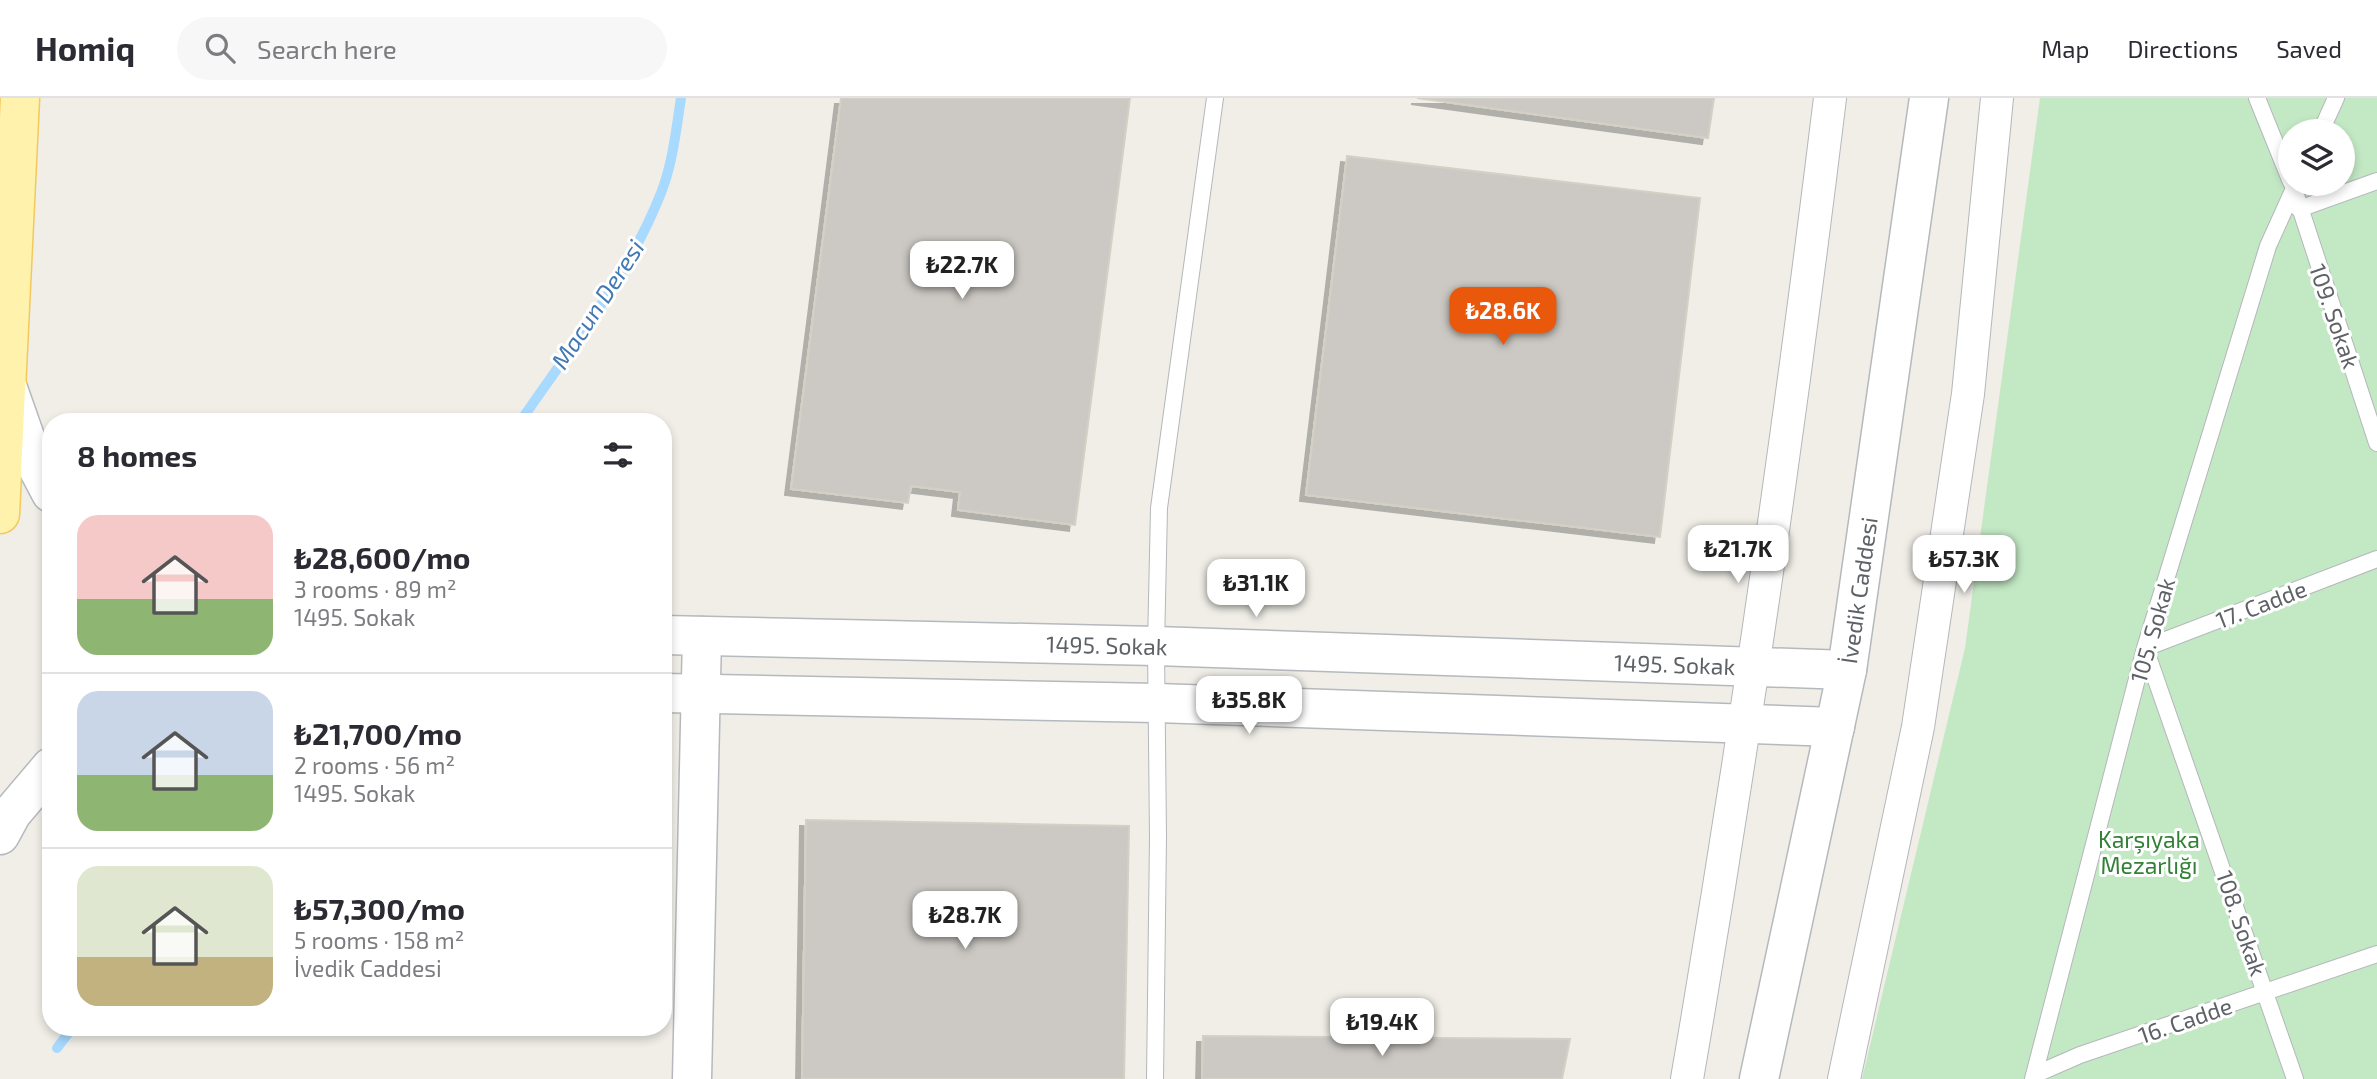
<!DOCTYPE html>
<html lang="en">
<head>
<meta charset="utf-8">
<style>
	:root { --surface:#fff; --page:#f7f7f7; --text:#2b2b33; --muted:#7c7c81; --line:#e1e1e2; --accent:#ea580c }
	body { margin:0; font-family:"Exo 2",sans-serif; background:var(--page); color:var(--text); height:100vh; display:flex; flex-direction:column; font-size:26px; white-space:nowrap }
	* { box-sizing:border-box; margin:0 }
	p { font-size:23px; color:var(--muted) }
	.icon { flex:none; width:38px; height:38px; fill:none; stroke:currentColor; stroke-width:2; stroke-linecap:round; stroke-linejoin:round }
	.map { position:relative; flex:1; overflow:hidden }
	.sheet { position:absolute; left:42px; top:315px; width:630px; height:623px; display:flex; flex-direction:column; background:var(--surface); border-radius:28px; box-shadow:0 4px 10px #0003 }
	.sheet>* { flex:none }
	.buttons { position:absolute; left:2278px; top:21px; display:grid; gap:14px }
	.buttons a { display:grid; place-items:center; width:77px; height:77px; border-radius:50%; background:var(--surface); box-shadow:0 4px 10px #0003; font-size:35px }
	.price { position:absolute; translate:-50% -60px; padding:0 16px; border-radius:14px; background:#fff; color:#222; font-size:23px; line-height:46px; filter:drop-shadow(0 2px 4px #0008) }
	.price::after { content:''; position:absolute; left:50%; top:42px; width:21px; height:16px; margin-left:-10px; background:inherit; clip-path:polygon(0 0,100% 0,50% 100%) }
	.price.selected { background:var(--accent); color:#fff }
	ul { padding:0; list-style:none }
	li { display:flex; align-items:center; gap:21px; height:175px; padding:0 35px }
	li+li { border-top:2px solid var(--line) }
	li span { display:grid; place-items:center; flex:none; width:196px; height:140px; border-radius:21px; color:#555 }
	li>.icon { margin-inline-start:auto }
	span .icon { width:84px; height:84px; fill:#fffc; stroke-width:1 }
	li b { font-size:30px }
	h2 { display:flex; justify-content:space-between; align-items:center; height:84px; padding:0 35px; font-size:30px }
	header { display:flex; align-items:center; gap:42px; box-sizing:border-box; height:98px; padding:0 35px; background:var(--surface); border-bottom:2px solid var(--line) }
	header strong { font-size:33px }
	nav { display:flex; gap:38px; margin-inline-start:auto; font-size:24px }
	.search { width:490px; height:63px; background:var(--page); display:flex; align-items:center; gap:18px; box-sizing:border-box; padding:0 24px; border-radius:38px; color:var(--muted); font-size:26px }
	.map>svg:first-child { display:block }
	.green { fill:#c3e8c4; fill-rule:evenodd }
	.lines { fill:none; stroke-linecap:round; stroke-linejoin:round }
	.stream { stroke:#a8d9ff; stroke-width:10 }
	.building { fill:#ccc9c4; stroke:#d5d0c5; stroke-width:2; filter:url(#shadow) }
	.lane-casing { stroke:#b4b7bb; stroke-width:18 }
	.street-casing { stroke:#b4b7bb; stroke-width:34 }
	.secondary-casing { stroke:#b5b9be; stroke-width:41 }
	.primary-casing { stroke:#f3c95e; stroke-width:41 }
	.lane { stroke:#fff; stroke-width:16 }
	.street { stroke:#fff; stroke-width:32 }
	.secondary { stroke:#fff; stroke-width:38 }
	.primary { stroke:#fff2ad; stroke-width:38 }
	.labels { text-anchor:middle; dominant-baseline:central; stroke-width:6; stroke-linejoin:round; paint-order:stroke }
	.street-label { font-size:23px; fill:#5e6267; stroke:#fff }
	.park-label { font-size:23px; fill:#338137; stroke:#fff }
	.water-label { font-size:24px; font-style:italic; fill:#4278b3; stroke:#fff }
</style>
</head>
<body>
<header>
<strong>Homiq</strong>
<div class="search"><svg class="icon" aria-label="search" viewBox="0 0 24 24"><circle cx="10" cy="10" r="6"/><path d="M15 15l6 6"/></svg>Search here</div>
<nav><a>Map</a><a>Directions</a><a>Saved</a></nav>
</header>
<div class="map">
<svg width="2377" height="981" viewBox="0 0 2377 981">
	<defs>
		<filter id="shadow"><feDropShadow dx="-6" dy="6" stdDeviation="0" flood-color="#0004"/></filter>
	</defs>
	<rect width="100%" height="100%" fill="#f0eee7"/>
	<path class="green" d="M2040,0H2377V981H1862L1965,550ZM2291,33H2343V86H2291Z"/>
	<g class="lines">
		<path class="stream" d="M520,324C570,251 629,177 661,95C673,64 676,32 681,0
			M57,950L73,929"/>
	</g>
	<path class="building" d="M841,0H1130L1075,427L958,412L960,394L911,388L908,405L791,391Z
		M1417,0H1714L1708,40Z
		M1347,58L1700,100L1660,439L1306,397Z
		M806,722L1129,728L1124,981H802Z
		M1203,938L1570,941L1562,981H1202Z"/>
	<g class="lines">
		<g class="lane-casing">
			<path id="lane" d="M2257,0L2291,84
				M2321,33L2336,0
				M2293,88L2377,345
				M2299,111L2377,83
				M1155,981L1158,739L1156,548L1159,410L1215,0
				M2033,981L2145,550L2268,148L2296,86
				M2035,981L2034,977L2080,957L2377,856
				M2295,981L2145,550L2377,461"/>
		</g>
		<g class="street-casing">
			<path id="street" d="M1687,981C1743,655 1790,328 1830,0
				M1844,981L1918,629L1968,296L1997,0"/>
		</g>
		<g class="secondary-casing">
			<g id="secondary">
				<path d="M7,288L32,359L51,395"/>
				<path id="s1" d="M663,537L1156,548L1847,572"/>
				<path d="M663,595L1157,605L1835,629"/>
				<path d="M0,737L12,715L51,669"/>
				<path d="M692,981L702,538"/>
				<path id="s2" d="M1759,981L1847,572L1929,0"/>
			</g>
		</g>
		<g class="primary-casing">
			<path id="primary" d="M0,416L20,0"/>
		</g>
		<use href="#lane" class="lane"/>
		<use href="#street" class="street"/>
		<use href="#secondary" class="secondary"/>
		<use href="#primary" class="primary"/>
	</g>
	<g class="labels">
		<g class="street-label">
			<text transform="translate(2335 218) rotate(71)">109. Sokak</text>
			<text stroke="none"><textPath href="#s2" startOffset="499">İvedik Caddesi</textPath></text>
			<text transform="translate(2261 506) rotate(-21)">17. Cadde</text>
			<text transform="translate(2152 532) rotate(-74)">105. Sokak</text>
			<text stroke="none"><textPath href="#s1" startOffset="444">1495. Sokak</textPath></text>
			<text stroke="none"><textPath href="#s1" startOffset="1012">1495. Sokak</textPath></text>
			<text transform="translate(2242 825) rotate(71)">108. Sokak</text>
			<text transform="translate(2185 922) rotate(-19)">16. Cadde</text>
		</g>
		<g class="park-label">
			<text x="2149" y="741">Karşıyaka<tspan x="2149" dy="26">Mezarlığı</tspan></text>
		</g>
		<g class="water-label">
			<text transform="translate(597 206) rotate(-57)">Macun Deresi</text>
		</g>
	</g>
</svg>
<div class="buttons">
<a><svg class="icon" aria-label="layers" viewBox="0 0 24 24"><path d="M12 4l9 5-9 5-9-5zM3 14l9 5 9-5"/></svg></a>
</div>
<b class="price" style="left:962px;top:203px">₺22.7K</b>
<b class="price selected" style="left:1503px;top:249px">₺28.6K</b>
<b class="price" style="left:1738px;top:487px">₺21.7K</b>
<b class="price" style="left:1964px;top:497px">₺57.3K</b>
<b class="price" style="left:1256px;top:521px">₺31.1K</b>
<b class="price" style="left:1249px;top:638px">₺35.8K</b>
<b class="price" style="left:965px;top:853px">₺28.7K</b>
<b class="price" style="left:1382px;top:960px">₺19.4K</b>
<section class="sheet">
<h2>8 homes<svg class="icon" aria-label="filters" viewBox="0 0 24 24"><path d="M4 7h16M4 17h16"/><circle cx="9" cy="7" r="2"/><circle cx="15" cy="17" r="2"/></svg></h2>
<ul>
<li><span style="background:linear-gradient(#f6c9c9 60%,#8fb573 0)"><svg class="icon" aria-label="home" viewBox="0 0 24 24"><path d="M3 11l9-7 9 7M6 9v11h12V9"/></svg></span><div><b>₺28,600/mo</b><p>3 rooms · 89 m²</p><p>1495. Sokak</p></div></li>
<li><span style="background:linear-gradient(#c9d6e8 60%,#8fb573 0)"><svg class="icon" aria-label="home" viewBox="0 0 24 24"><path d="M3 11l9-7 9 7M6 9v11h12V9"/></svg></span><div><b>₺21,700/mo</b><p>2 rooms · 56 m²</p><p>1495. Sokak</p></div></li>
<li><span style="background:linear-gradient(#dfe7d0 65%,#c2b280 0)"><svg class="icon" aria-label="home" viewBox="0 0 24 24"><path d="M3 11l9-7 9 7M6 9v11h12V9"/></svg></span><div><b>₺57,300/mo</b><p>5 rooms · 158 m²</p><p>İvedik Caddesi</p></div></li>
</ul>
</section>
</div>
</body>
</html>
